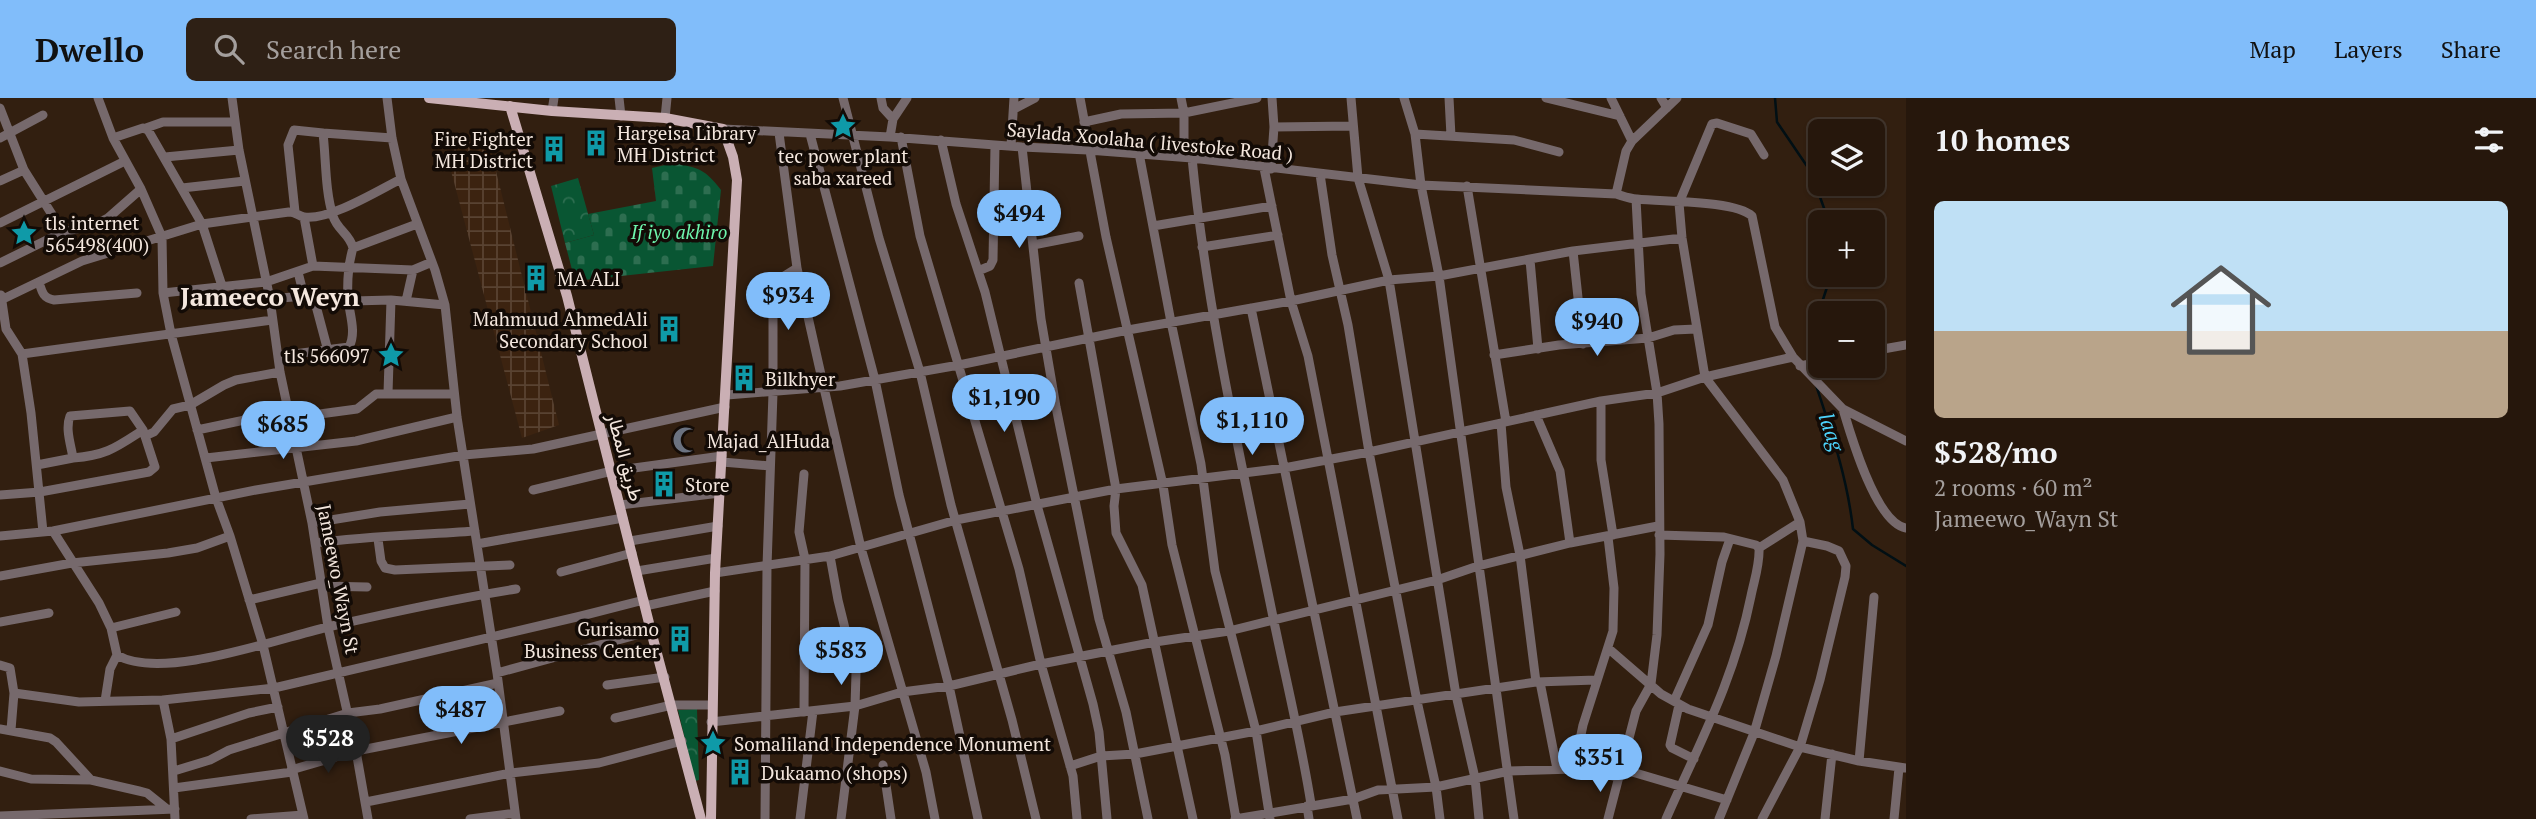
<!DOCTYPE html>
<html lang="en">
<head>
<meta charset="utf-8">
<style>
	:root { --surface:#26170c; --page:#2e2015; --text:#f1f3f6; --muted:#a49f9d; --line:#42362d; --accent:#81bdfa }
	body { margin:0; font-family:"PT Serif",Vazirmatn,serif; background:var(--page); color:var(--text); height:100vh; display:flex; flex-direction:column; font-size:26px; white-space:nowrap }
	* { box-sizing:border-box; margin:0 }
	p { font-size:23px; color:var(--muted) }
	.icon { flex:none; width:38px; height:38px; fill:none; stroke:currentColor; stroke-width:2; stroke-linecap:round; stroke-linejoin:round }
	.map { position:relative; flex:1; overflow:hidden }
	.sheet { display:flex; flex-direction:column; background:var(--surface); width:630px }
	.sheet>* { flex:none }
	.tools { position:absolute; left:1808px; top:21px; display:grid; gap:14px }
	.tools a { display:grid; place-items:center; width:77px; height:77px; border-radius:10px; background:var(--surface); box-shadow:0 2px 5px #0004,0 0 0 2px var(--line); font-size:35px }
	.price { position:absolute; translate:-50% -60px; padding:0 16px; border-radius:24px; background:var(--accent); color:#111; font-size:23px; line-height:46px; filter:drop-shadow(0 2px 4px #0008) }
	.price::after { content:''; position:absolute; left:50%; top:42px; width:21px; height:16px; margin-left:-10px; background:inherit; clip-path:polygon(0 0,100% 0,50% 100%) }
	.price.current { background:#222; color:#fff }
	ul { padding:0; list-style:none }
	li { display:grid; align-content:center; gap:14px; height:371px; padding:0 28px }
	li+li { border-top:2px solid var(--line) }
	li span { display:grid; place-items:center; height:217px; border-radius:10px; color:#555 }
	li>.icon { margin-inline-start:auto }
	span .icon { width:126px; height:126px; fill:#fffc; stroke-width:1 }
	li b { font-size:30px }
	h2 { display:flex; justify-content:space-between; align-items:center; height:84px; padding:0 28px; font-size:30px }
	header { display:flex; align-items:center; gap:42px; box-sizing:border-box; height:98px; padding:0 35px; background:var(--accent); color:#111 }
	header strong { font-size:33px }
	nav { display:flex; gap:38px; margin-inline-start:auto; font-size:24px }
	.search { width:490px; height:63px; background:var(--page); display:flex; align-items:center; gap:18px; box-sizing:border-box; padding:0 24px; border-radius:10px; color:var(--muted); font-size:26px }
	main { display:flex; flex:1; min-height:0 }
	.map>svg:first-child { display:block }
	.industrial { fill:url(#industrial-grid) }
	.forest { fill:url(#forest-crowns) }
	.cemetery { fill:url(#cemetery-stones) }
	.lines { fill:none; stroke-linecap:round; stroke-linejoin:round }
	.stream { stroke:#010f14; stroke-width:2.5 }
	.minor { stroke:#76696c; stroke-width:9 }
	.major { stroke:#caafb4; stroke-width:10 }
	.labels { text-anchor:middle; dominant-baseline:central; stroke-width:7; stroke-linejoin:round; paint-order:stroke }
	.poi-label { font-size:19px; fill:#f4e7de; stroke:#130b06; text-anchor:start }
	.street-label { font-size:19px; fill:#f4e7de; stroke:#130b06 }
	.park-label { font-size:19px; font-style:italic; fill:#6ef6ad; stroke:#130b06 }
	.water-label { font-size:21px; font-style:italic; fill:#4cd2fa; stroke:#130b06 }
	.district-label { font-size:26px; font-weight:bold; fill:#f4e7de; stroke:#130b06 }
</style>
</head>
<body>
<header>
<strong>Dwello</strong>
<div class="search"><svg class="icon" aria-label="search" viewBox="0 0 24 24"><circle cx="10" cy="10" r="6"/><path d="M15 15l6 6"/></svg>Search here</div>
<nav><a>Map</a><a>Layers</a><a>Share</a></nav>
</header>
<main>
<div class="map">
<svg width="1906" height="721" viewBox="0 0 1906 721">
	<defs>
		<pattern id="industrial-grid" width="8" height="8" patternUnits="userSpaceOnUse" patternTransform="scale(1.75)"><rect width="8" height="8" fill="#3c2310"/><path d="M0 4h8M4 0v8" fill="none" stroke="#594332"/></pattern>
		<pattern id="forest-crowns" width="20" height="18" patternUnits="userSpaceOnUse" patternTransform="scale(1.75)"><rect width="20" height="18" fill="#095633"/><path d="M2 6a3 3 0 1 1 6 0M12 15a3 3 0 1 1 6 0" fill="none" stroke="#2d6e50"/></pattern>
		<pattern id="cemetery-stones" width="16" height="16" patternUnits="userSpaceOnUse" patternTransform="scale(1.75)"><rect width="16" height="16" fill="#095633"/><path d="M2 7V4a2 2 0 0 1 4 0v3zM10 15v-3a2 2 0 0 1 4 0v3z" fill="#2d6e50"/></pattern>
	</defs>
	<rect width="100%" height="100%" fill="#321f10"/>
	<path class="industrial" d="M442,39L488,41L559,327L522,340Z"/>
	<path class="forest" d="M578,80L594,137L565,145L551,88Z
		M697,611L699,682L695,683L678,612Z"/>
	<path class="cemetery" d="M674,65C699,70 705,71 721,92L713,168L575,183L565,145L594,137L588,116L656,103L652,70Z"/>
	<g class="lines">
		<path class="stream" d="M1775,0L1777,24L1811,74L1829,124
			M1812,274L1811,238L1831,177
			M1816,287C1832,336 1847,379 1853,431L1872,447L1906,468"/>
		<path class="minor" d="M98,0L113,40L141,91L162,139L163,195L171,236L216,400L230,438L263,547L304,721
			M232,0L239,52L270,201L280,274L312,425L328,529L356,653L368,721
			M387,0L392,40L401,81L435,172L445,207L457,319L497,575L516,721
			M619,0L621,18
			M843,0L879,140L920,274L951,407L1012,622L1036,721
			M881,0L883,10L893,21
			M1080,0L1106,139L1163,387L1172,447L1225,657L1236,721
			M1181,0L1184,15V59
			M1351,0L1358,80L1389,182L1456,597L1475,680L1479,721
			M1404,0L1415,36L1514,42L1559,54
			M1449,0L1451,38
			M1546,0L1620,18
			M1611,0L1632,43
			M1661,0L1667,10
			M0,10L24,72L63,134
			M1014,11L1035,0
			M552,13L554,0
			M665,20L667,0
			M1084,24L1121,16L1184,15L1257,0
			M1274,29L1352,28
			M146,30L163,24H235
			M723,31L890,39L1022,49L1088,52L1192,60L1421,87L1616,96C1623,98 1630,101 1637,101C1663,104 1735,102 1752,118L1775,229L1793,259L1843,311L1906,343
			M779,35L797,170L824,290L861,450L926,674L935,721
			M810,36L875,282L899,397L949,588L978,721
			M1415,36L1421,87L1439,178L1514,721
			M890,39L893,21L907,0
			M901,39L920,138L1019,471L1041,566L1073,678L1077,721
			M0,40L43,17
			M113,40L143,30L148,32L202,126L222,188
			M941,42L956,106L985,194L1037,407L1093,606L1099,634L1107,721
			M1011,48L1014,0
			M1022,49L1041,221L1056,309L1099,521L1126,614L1148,721
			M1139,55L1171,224L1201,366L1215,473L1256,633L1270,721
			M165,59L239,52
			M1192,60C1207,214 1242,367 1273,519C1286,582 1301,643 1311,706
			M1264,70L1291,203L1308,258L1398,721
			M1271,71L1274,29L1272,0
			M1320,76L1332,157L1348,227L1369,354L1417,603L1436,689L1440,721
			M0,83L24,72
			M1467,88L1506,324
			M182,90L245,83
			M1616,96L1626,53L1632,43L1677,0
			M295,114L288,47L294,32L323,35
			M304,119L313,168
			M0,125L125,63
			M1153,128L1272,108
			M1033,147L1079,138
			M1202,149L1278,137
			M353,150C350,136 337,132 333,118C325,93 326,61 323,35L392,40
			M1573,153L1583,246
			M1530,162L1538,251
			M0,165L63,134L94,127L108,120L141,91
			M978,173L990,168L993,162L995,47
			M298,174L304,198
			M39,184C42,194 43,200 54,202L137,195
			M1079,185L1116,391L1114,408L1116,435L1142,487L1193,721
			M163,195L266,184L313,168L413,172L432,164
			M1,197L6,231L22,256L31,315L43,434
			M3,201L82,163L202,126L289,114C296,114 298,118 304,119C329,123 379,92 401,81
			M270,201L304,198L315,204L391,202L445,207
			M406,203L413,172
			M315,204L328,253
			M1251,210L1357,721
			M1872,253L1906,247
			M22,256L272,222
			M1494,257L1559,247L1648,240L1674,232L1696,231
			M278,258L349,249C357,234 349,215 348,200C347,182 348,167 353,150L417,126
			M1800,268L1820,264
			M388,295L391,202
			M727,297L840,288L959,267L1128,232L1291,203L1389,182L1439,178L1573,153L1682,140
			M1601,303V362L1613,437
			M1843,311C1851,338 1876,425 1906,430
			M1536,317L1560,373L1570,445
			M290,320L357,311L376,296H454
			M1501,325L1506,389L1520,457L1536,584
			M197,332L288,313
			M145,338L154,334L173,311L190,307L224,287L236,282L280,274
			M206,360L356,343L457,319
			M722,364L770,368
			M37,367L73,360
			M533,392L612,373L722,358
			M0,397L40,394L149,374L155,369L143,332L130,313L70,318C65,331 71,347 73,360C107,357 115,350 143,332
			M620,407L720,395
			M312,425L380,414L470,406
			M53,433L99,505L111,530L117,557C162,584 282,539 332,528C393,514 454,501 516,491
			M1659,437L1724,439L1756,447L1759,450
			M0,438L53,433L256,392L464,357L533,351L725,309
			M378,441L381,463L385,470L395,472L510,467
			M630,443L718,428
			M315,445C368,438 421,437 475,433
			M477,446L623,420
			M1759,450L1800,424
			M830,458L838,502L856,575L855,608L841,721
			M637,473L716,460
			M561,474L632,455
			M715,475L830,458L956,422L1116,391L1284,370L1369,354L1601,303L1657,295L1705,279L1793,259
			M0,478L72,465L168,455L197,450L230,438
			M321,488L367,489
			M249,502L321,485
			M645,508L715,493
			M0,524L49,515
			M111,530L176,514
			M1609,551L1661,596L1688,611L1800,649L1859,663L1906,670
			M0,567L10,570L14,595L11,632
			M497,575L651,533
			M1540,584L1557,671
			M607,587L665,579
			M14,595L79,604L120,603L163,602L274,590L581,518L644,502
			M163,602L171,641L175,721
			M105,603L110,571L117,557
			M1674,603L1708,527L1722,464L1730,441
			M1679,607L1670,647L1672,650L1694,661
			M804,614L805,461L799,434L804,376
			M615,620L672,607H712
			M711,624L855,608L902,594L949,588L1041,566L1155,544L1229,533L1437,482L1478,468L1570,445L1658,428
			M0,631L50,640L56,644L91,682
			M171,641L249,615L278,609
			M1859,663L1874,499
			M883,667L891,721
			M1070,668L1101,658L1135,656L1256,633L1335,614L1536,584L1596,582
			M1574,671L1583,627L1613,533L1614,490L1608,439
			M1622,671L1727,702
			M291,672L356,653L560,613
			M0,673L31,681L91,682L139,693L147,695L167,711
			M174,673L210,662L229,652L348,615L380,611L498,585
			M174,690L292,674
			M366,704L511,675L599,665L682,643
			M1307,708L1309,721
			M0,718L175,711
			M251,721L303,717
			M470,721L515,715
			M765,721L767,468L773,295V192L776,183L797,170
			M800,721L813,613
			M1235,721L1353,701L1378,692L1436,689L1509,673L1574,671L1619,679
			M1608,721L1636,613L1651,586L1657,537L1660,456L1659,326L1657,295L1641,196L1636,101
			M1666,721C1700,644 1734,582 1751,498C1754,483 1760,466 1759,450
			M1719,721L1754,635L1776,558L1803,443L1800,424L1783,382L1705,279L1682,140L1679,105L1712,26L1717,25L1751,36L1764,57
			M1762,721L1800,649L1820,582L1845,479L1846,468L1839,453L1827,448L1803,443
			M1825,721L1832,656
			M1894,721L1899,670"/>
		<path class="major" d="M429,0L552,13L665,20L723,31L733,59L737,82L715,475L711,721
			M510,8L567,198L651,533L701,721"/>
	</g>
	<defs>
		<g id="sight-bare" transform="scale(2.1)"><path d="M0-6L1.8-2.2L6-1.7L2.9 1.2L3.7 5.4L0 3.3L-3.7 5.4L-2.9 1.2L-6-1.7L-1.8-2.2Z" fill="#0f9aa8" stroke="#130b06" stroke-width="2.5" paint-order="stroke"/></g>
		<g id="building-bare" transform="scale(2.1)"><path d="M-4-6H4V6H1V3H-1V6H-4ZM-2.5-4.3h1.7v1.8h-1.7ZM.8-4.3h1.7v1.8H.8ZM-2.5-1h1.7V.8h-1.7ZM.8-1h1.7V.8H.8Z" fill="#0f9aa8" stroke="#130b06" stroke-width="2.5" paint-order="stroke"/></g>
		<g id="mosque-bare" transform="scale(2.1)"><path d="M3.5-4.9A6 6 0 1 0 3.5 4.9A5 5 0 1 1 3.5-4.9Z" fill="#6b7280" stroke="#130b06" stroke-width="2.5" paint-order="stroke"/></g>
	</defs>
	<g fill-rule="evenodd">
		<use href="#sight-bare" x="843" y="28"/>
		<use href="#building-bare" x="596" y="45"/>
		<use href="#building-bare" x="554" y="51"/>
		<use href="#sight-bare" x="24" y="135"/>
		<use href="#building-bare" x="536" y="180"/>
		<use href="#building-bare" x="669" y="231"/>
		<use href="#sight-bare" x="391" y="257"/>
		<use href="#building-bare" x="744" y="280"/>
		<use href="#mosque-bare" x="686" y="342"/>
		<use href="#building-bare" x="664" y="386"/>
		<use href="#building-bare" x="680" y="541"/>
		<use href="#sight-bare" x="713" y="645"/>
		<use href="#building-bare" x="740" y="674"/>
	</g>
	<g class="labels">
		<g class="poi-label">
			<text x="617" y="34">Hargeisa Library<tspan x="617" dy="22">MH District</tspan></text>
			<text x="533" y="40" text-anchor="end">Fire Fighter<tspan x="533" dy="22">MH District</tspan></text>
			<text x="843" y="57" text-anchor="middle">tec power plant<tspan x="843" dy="22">saba xareed</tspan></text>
			<text x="45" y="124">tls internet<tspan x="45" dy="22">565498(400)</tspan></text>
			<text x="557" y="180">MA ALI</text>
			<text x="648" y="220" text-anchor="end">Mahmuud AhmedAli<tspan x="648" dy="22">Secondary School</tspan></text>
			<text x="370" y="257" text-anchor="end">tls 566097</text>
			<text x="765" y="280">Bilkhyer</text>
			<text x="707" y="342">Majad_AlHuda</text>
			<text x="685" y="386">Store</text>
			<text x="659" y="530" text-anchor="end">Gurisamo<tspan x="659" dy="22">Business Center</tspan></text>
			<text x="734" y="645">Somaliland Independence Monument</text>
			<text x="761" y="674">Dukaamo (shops)</text>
		</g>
		<g class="street-label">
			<text transform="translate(1150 43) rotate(5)">Saylada Xoolaha ( livestoke Road )</text>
			<text transform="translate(626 359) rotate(75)">طريق المطار</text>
			<text transform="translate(339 481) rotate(79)">Jameewo_Wayn St</text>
		</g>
		<g class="park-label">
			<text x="679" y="133">If iyo akhiro</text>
		</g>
		<g class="water-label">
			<text transform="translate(1832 334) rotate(71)">laag</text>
		</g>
		<g class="district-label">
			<text x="270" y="198">Jameeco Weyn</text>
		</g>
	</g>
</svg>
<div class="tools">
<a><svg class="icon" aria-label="layers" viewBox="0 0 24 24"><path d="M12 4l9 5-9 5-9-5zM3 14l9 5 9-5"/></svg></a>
<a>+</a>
<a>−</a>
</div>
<b class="price" style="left:1019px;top:152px">$494</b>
<b class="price" style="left:788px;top:234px">$934</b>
<b class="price" style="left:1597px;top:260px">$940</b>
<b class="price" style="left:1004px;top:336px">$1,190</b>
<b class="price" style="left:1252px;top:359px">$1,110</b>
<b class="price" style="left:283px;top:363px">$685</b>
<b class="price" style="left:841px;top:589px">$583</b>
<b class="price" style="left:461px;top:648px">$487</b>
<b class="price current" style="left:328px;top:677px">$528</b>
<b class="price" style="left:1600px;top:696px">$351</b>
</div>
<section class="sheet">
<h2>10 homes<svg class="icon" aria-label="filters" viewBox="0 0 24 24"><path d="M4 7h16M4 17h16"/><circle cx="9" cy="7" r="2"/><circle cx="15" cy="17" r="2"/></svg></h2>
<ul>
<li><span style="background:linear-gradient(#bfe0f5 60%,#b9a48a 0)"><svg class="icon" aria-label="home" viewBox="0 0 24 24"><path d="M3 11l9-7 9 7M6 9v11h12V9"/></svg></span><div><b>$528/mo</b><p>2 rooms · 60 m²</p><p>Jameewo_Wayn St</p></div></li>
</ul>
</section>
</main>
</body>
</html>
